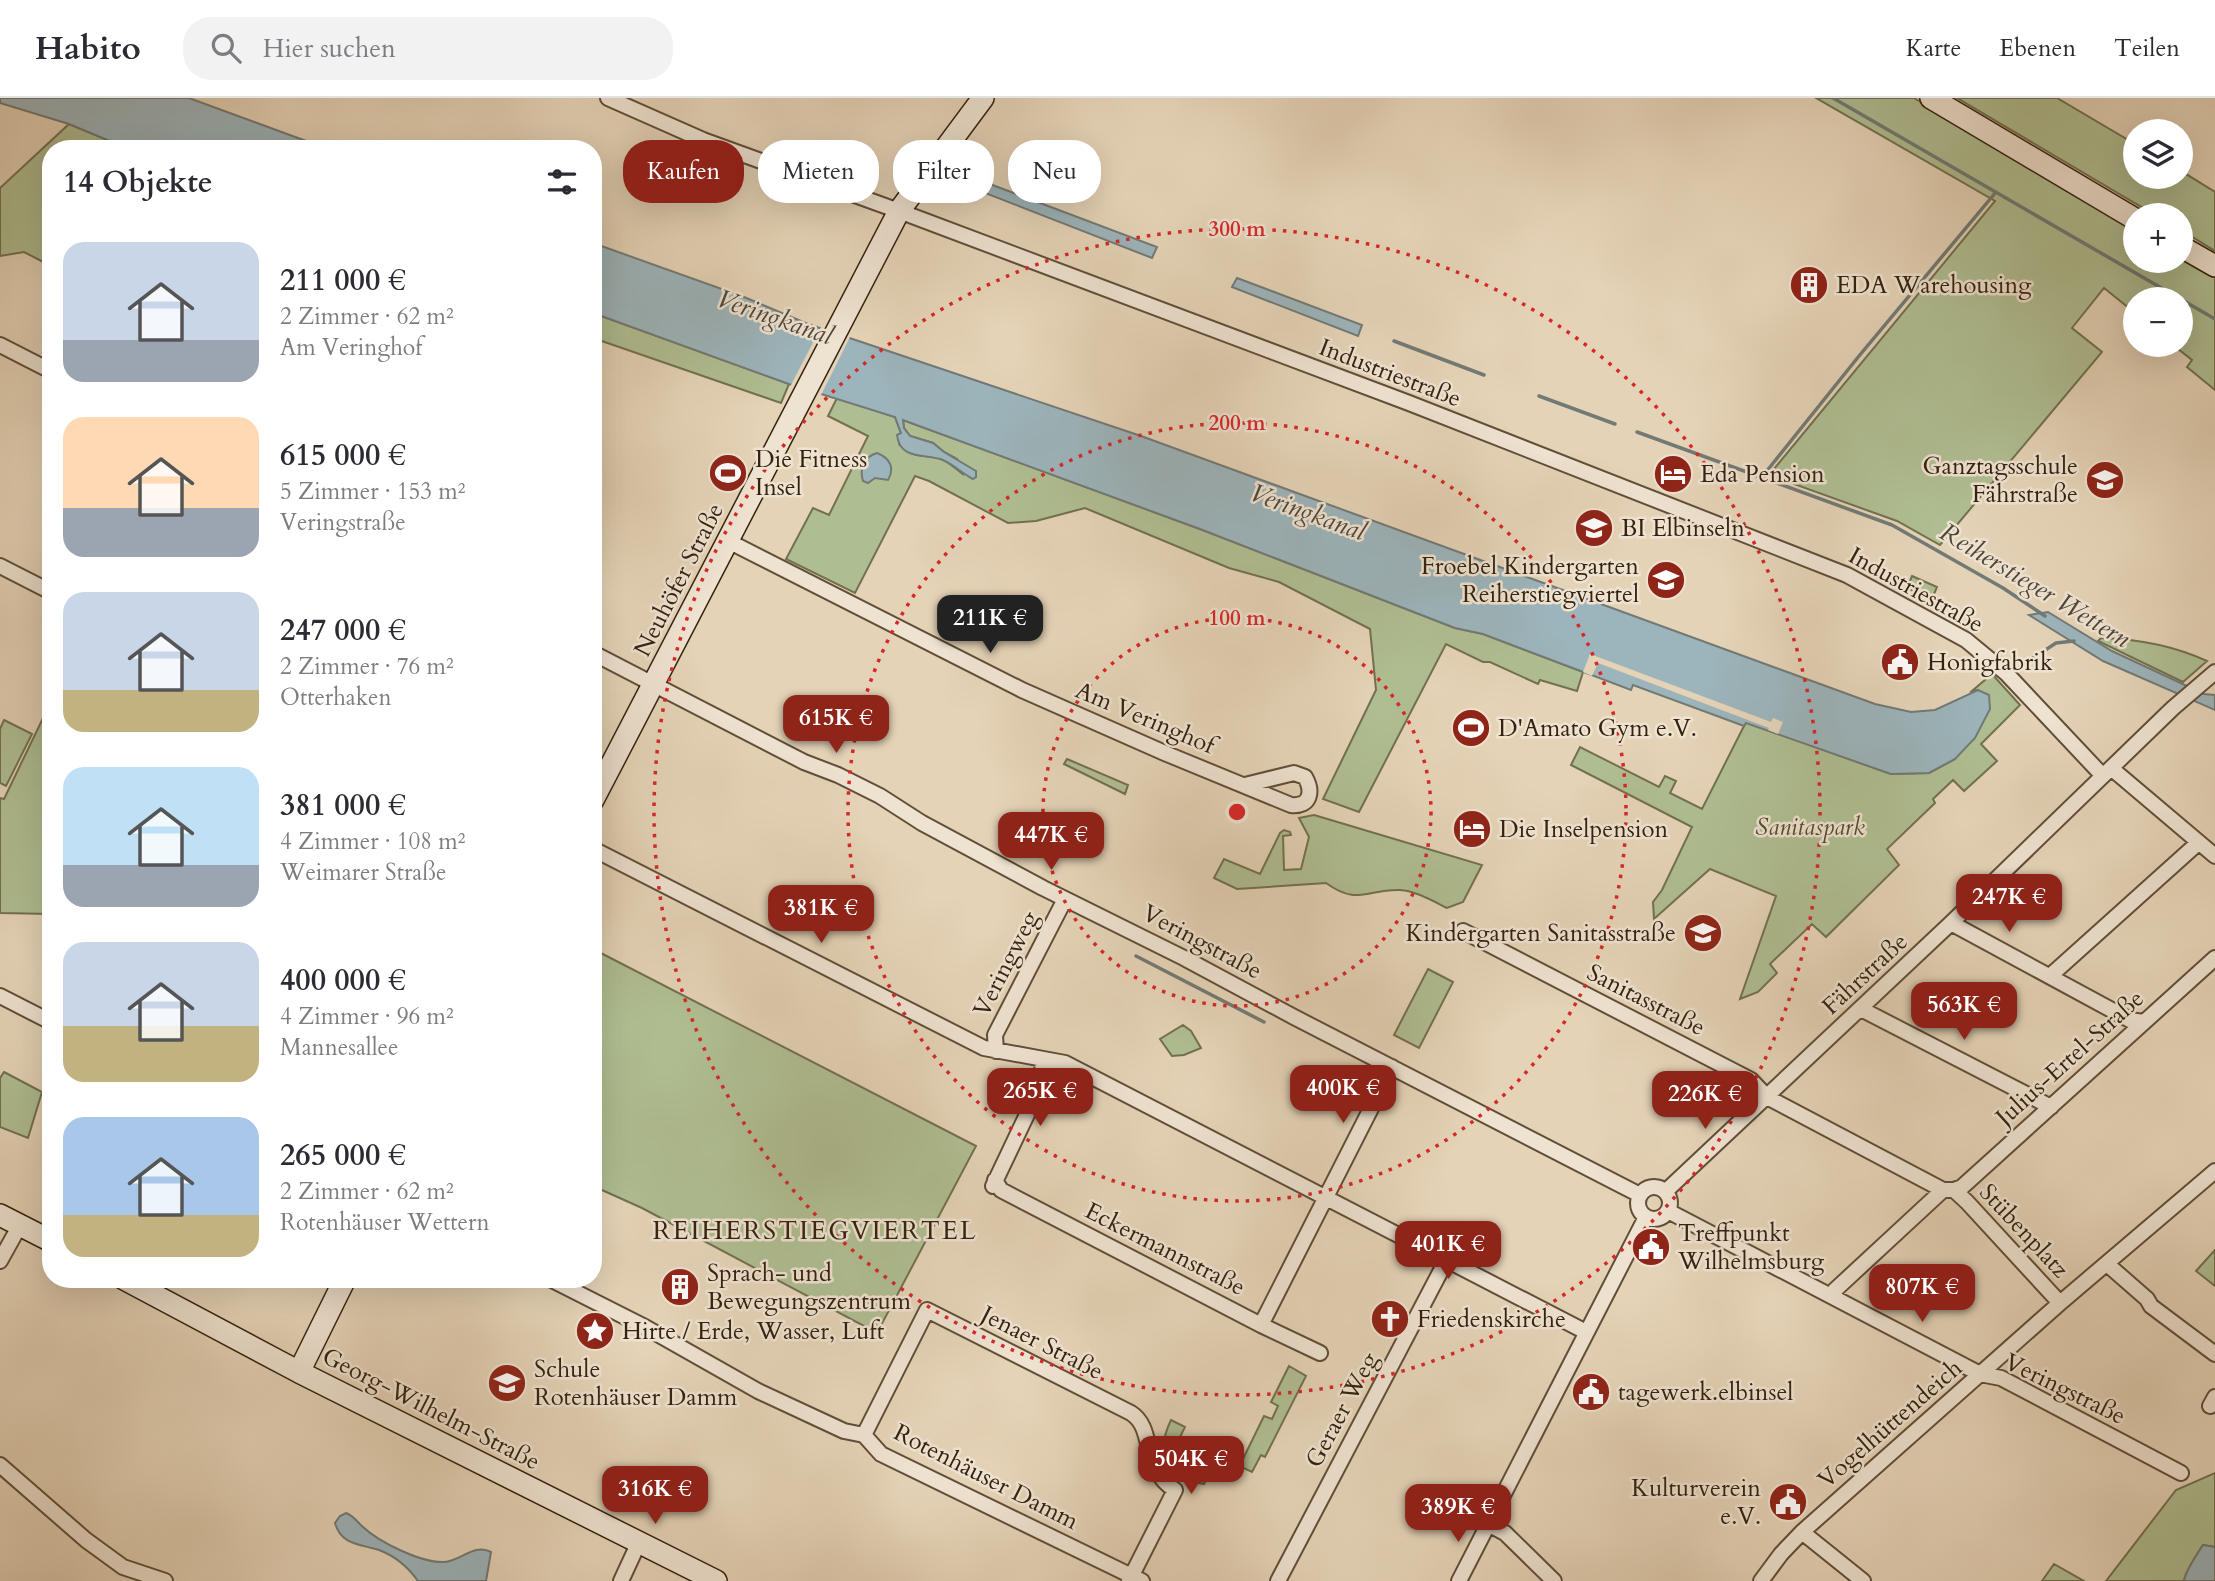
<!DOCTYPE html>
<html lang="de">
<head>
<meta charset="utf-8">
<style>
	:root { --surface:#fff; --page:#f2f2f3; --text:#2b2b33; --muted:#7c7c81; --line:#e1e1e2; --accent:#8f2418 }
	body { margin:0; font-family:Cardo,serif; background:var(--page); color:var(--text); height:100vh; display:flex; flex-direction:column; font-size:26px; white-space:nowrap }
	* { box-sizing:border-box; margin:0 }
	p { font-size:23px; color:var(--muted) }
	.icon { flex:none; width:38px; height:38px; fill:none; stroke:currentColor; stroke-width:2; stroke-linecap:round; stroke-linejoin:round }
	.map { position:relative; flex:1; overflow:hidden }
	.panel { position:absolute; left:42px; top:42px; width:560px; height:1148px; display:flex; flex-direction:column; background:var(--surface); border-radius:28px; box-shadow:0 7px 28px #0002 }
	.panel>* { flex:none }
	.hud { position:absolute; left:623px; top:42px; width:665px; height:63px; display:flex; gap:14px }
	.fabs { position:absolute; left:2123px; top:21px; display:grid; gap:14px }
	.fabs a { display:grid; place-items:center; width:70px; height:70px; border-radius:50%; background:var(--surface); box-shadow:0 7px 28px #0002; font-size:35px }
	.price { position:absolute; translate:-50% -60px; padding:0 16px; border-radius:14px; background:var(--accent); color:#fff; font-size:23px; line-height:46px; filter:drop-shadow(0 2px 4px #0008) }
	.price::after { content:''; position:absolute; left:50%; top:42px; width:21px; height:16px; margin-left:-10px; background:inherit; clip-path:polygon(0 0,100% 0,50% 100%) }
	.price.active { background:#222; color:#fff }
	ul { padding:0; list-style:none }
	li { display:flex; align-items:center; gap:21px; height:175px; padding:0 21px }
	li span { display:grid; place-items:center; flex:none; width:196px; height:140px; border-radius:21px; color:#555 }
	li>.icon { margin-inline-start:auto }
	span .icon { width:84px; height:84px; fill:#fffc; stroke-width:1 }
	li b { font-size:30px }
	h2 { display:flex; justify-content:space-between; align-items:center; height:84px; padding:0 21px; font-size:30px }
	.pill { padding:0 24px; border-radius:28px; background:var(--surface); box-shadow:0 7px 28px #0002; font-size:24px; line-height:63px }
	.pill.active { background:var(--accent); color:#fff }
	header { display:flex; align-items:center; gap:42px; box-sizing:border-box; height:98px; padding:0 35px; background:var(--surface); border-bottom:2px solid var(--line) }
	header strong { font-size:33px }
	nav { display:flex; gap:38px; margin-inline-start:auto; font-size:24px }
	.search { width:490px; height:63px; background:var(--page); display:flex; align-items:center; gap:18px; box-sizing:border-box; padding:0 24px; border-radius:28px; color:var(--muted); font-size:26px }
	.map>svg:first-child { display:block }
	.green { fill:#afbe92; stroke:#727050; stroke-width:2 }
	.water { fill:#9cb4bb; stroke:#727a76; stroke-width:2 }
	.pier { fill:#e5d3b7 }
	.lines { fill:none; stroke-linecap:round; stroke-linejoin:round }
	.stream { stroke:#727a76; stroke-width:3.5 }
	.street-casing { stroke:#604e38; stroke-width:18 }
	.secondary-casing { stroke:#34220e; stroke-width:24 }
	.street { stroke:#eee2d0; stroke-width:14 }
	.secondary { stroke:#eee2d0; stroke-width:21 }
	.ring { fill:none; stroke:#d62828; stroke-width:3.5; stroke-dasharray:3.5 7 }
	.labels { text-anchor:middle; dominant-baseline:central; stroke-width:5; stroke-linejoin:round; paint-order:stroke }
	.poi-label { font-size:24px; fill:#34220e; stroke:#eee2d0; text-anchor:start }
	.street-label { font-size:24px; fill:#34220e; stroke:#eee2d0 }
	.park-label { font-size:24px; font-style:italic; fill:#53492f; stroke:#eee2d0 }
	.water-label { font-size:26px; font-style:italic; fill:#4e4639; stroke:#eee2d0 }
	.neighbourhood-label { font-size:26px; letter-spacing:2px; fill:#34220e; stroke:#eee2d0 }
	.centre { fill:#d62828; stroke:#eee2d0; stroke-width:3.5 }
	.ring-label { font-size:21px; text-anchor:middle; font-weight:bold; fill:#d62828; stroke:#eee2d0; stroke-width:5; stroke-linejoin:round; paint-order:stroke }
</style>
</head>
<body>
<header>
<strong>Habito</strong>
<div class="search"><svg class="icon" aria-label="search" viewBox="0 0 24 24"><circle cx="10" cy="10" r="6"/><path d="M15 15l6 6"/></svg>Hier suchen</div>
<nav><a>Karte</a><a>Ebenen</a><a>Teilen</a></nav>
</header>
<div class="map">
<svg width="2215" height="1483" viewBox="0 0 2215 1483">
	<rect width="100%" height="100%" fill="#e5d3b7"/>
	<filter id="stains"><feTurbulence type="fractalNoise" baseFrequency=".00286" numOctaves="4"/><feColorMatrix values="0 0 0 0 .2 0 0 0 0 .09 0 0 0 0 .02 0 0 0 .5 -.17"/></filter>
	<radialGradient id="worn" r=".72"><stop offset=".6" stop-color="#630" stop-opacity="0"/><stop offset="1" stop-color="#630" stop-opacity=".3"/></radialGradient>
	<path class="green" d="M1816,0H1914L2135,131V163H2180L2181,158L2215,179V292L2187,269L2192,262L2173,247H2180V201H2135V215L2104,190L2072,230L2102,254L1940,447L1897,423L1769,377L1995,103Z
		M1957,0H2057L2135,46V79H2180L2181,73L2215,94V153L2181,132L2180,117H2155Z
		M69,26L129,51H51V168L24,154L0,158V90Z
		M593,215L789,286L781,305L593,240Z
		M837,300L895,319L901,335L899,346C911,359 919,357 935,359C946,361 955,370 964,377L957,361L944,354L933,345L910,338L904,330L903,322L1200,431L1455,530L1483,536L1583,574L1577,593L1540,582L1538,586L1490,564H1483L1446,546L1359,714L1323,701L1376,592L1370,531L1279,484L1229,470L1085,410L1036,423L1008,425L929,383L915,378L855,495L786,461L813,410L829,417L868,338L828,318Z
		M1912,478L1937,489L1932,501L1907,490Z
		M2101,540C2139,541 2172,547 2207,563L2183,584L2098,543Z
		M1992,576L2020,607L1981,646L1997,663L1964,693L1953,682L1933,701L1935,705L1887,751L1899,767L1826,839L1812,826L1770,866L1777,875L1758,894L1740,901L1776,798L1710,771L1654,821L1653,804L1662,792L1692,729L1571,667L1580,649L1659,689L1665,678L1676,683L1670,695L1702,711L1746,624L1891,676L1929,675L1955,661L1978,592L1972,593Z
		M44,618L51,621V816L0,815V700L4,701Z
		M4,622L32,636L6,688L0,685V631Z
		M1067,661L1128,687L1125,696L1064,666Z
		M1314,717L1482,767L1463,804L1447,810C1433,803 1416,793 1400,792C1366,791 1358,808 1326,785L1237,791L1214,780L1224,761L1260,776L1280,735L1284,732L1290,734L1291,737L1283,738L1284,772L1301,771L1309,739L1299,720Z
		M593,851L976,1048L877,1235L642,1110L593,1088Z
		M1428,871L1453,884L1419,950L1394,937Z
		M1183,927L1191,933L1201,950L1184,957L1172,958L1160,941Z
		M4,974L42,994L28,1040L0,1029V980Z
		M2215,1152V1188L2196,1173Z
		M1289,1268L1306,1278L1265,1359L1261,1357L1252,1374L1237,1367L1239,1362L1242,1363L1264,1318L1272,1321L1278,1308L1271,1304Z
		M1171,1322L1185,1329L1179,1341L1189,1346L1187,1350L1204,1359L1209,1352L1218,1357L1204,1386L1189,1383L1187,1376L1176,1374C1160,1356 1161,1343 1171,1322Z
		M2215,1375V1449L2203,1447C2197,1456 2185,1474 2184,1483H2106L2176,1392Z
		M2054,1466L2084,1483H2042Z"/>
	<path class="water" d="M0,0H189L328,51H129L69,26L0,5Z
		M958,74L1157,149L1152,160L952,82Z
		M593,145L744,199L808,226L1141,338L1875,606L1911,614L1935,612L1978,592L1989,597L1990,611L1975,640L1955,661L1929,675L1891,676L1746,625L1744,628L1633,587L1631,592L1483,536L1455,530L1200,431L903,322L904,330L910,338L933,345L944,354L976,373V379L973,381C963,376 954,367 943,362C926,355 900,363 897,337L901,335L895,319L789,286L593,215Z
		M1237,180L1362,227L1358,238L1232,189Z
		M877,355C890,360 895,370 888,382L875,380L868,385L863,383C859,370 864,359 877,355Z
		M2048,514L2112,553L2204,596L2215,597V612L2103,563L2029,517Z
		M346,1415C354,1418 357,1424 363,1429C379,1444 421,1465 444,1464C461,1463 474,1445 491,1454L486,1483H418C408,1469 395,1458 379,1452C360,1446 341,1447 335,1425L340,1418Z
		M2203,1447L2215,1449V1483H2184C2185,1474 2197,1456 2203,1447Z"/>
	<path class="pier" d="M822,227L851,237L820,299L790,289Z
		M1590,556L1771,624L1773,620L1783,624L1778,636L1768,632L1769,630L1598,565L1592,578L1583,574Z"/>
	<g class="lines">
		<path class="stream" d="M1833,0L2215,221
			M1394,243L1484,277
			M1539,298L1615,326
			M1637,334L1892,427L2003,490L2045,518
			M1762,379L1859,258L1996,94
			M2027,564L2056,545L2074,543
			M1136,858L1264,924"/>
		<g class="street-casing">
			<path id="street" d="M608,0L703,42L899,113L1409,305L1847,477L1966,542L2006,575L2103,678
				M0,247L51,273
				M728,443L1022,592L1167,656L1291,707C1311,709 1313,693 1305,679L1294,675L1245,687
				M0,468L51,494
				M593,555L804,664L838,677L880,698L922,725L1043,790L1184,860L1294,919L1640,1097
				M2111,670L2215,758
				M593,751L984,950L1065,965L1586,1234
				M1951,825L2130,922L2143,924
				M1463,833L1751,982L1767,999L1943,1092H1954L1962,1089L2215,860
				M2050,878L2198,745
				M0,898L51,924
				M1861,911L2051,1009
				M996,953L995,937L1065,801
				M995,1082L1001,1092L1261,1227L1320,1255
				M993,1088L1041,987L1043,961
				M1638 1105a16 16 0 1 1 32 0a16 16 0 1 1-32 0Z
				M1954,1092L1967,1104L2060,1205
				M1666,1093L1951,825L2173,610L2215,574
				M1668,1113L1980,1276L2001,1280L2181,1375
				M0,1163L20,1127
				M2107,1166L2147,1201L2151,1208L2215,1256
				M550,1181L645,1229L758,1293L844,1333L864,1337L881,1356L1142,1483
				M1831,1198L1835,1192L1943,1092
				M1261,1227L1392,969
				M2210,1308L2215,1299
				M864,1337L927,1212L1131,1315C1156,1331 1140,1370 1175,1392L1129,1483
				M0,1367L86,1442L123,1469L165,1483
				M1488,1426L1505,1435L1554,1483
				M1802,1434L1863,1483
				M621,1483L639,1444
				M1278,1483L1446,1163
				M1459,1483L1646,1119
				M1761,1483L1781,1456L1802,1434L2060,1205L2215,1073"/>
		</g>
		<g class="secondary-casing">
			<path id="secondary" d="M1931,0L2135,121
				M2180,148L2215,168
				M593,702L899,113L983,0
				M0,1117L51,1143
				M124,1181L299,1274L716,1483
				M299,1274L345,1181"/>
		</g>
		<use href="#street" class="street"/>
		<use href="#secondary" class="secondary"/>
	</g>
	<g class="ring">
		<circle cx="1237" cy="714" r="194"/>
		<circle cx="1237" cy="714" r="389"/>
		<circle cx="1237" cy="714" r="583"/>
	</g>
	<defs>
		<g id="building-disc" transform="scale(2.0125)"><circle r="9.5" fill="#8f2418" stroke="#eee2d0"/><path d="M-4-6H4V6H1V3H-1V6H-4ZM-2.5-4.3h1.7v1.8h-1.7ZM.8-4.3h1.7v1.8H.8ZM-2.5-1h1.7V.8h-1.7ZM.8-1h1.7V.8H.8Z" fill="#fff"/></g>
		<g id="stadium-disc" transform="scale(2.0125)"><circle r="9.5" fill="#8f2418" stroke="#eee2d0"/><path d="M0-5a6.5 5 0 1 0 0 10a6.5 5 0 1 0 0-10ZM-3.5-1.8h7v3.6h-7Z" fill="#fff"/></g>
		<g id="hotel-disc" transform="scale(2.0125)"><circle r="9.5" fill="#8f2418" stroke="#eee2d0"/><path d="M-6-4.5h1.5V1H6V5H4.5V3h-9V5H-6ZM-4 0a1.8 1.8 0 1 1 3.6 0ZM.5 0V-2.5h3Q6-2.5 6 0Z" fill="#fff"/></g>
		<g id="school-disc" transform="scale(2.0125)"><circle r="9.5" fill="#8f2418" stroke="#eee2d0"/><path d="M0-5L7-2L0 1L-7-2ZM-4 1L0 2.5L4 1V4Q0 6-4 4Z" fill="#fff"/></g>
		<g id="university-disc" transform="scale(2.0125)"><circle r="9.5" fill="#8f2418" stroke="#eee2d0"/><path d="M0-5L7-2L0 1L-7-2ZM-4 1L0 2.5L4 1V4Q0 6-4 4Z" fill="#fff"/></g>
		<g id="civic-disc" transform="scale(2.0125)"><circle r="9.5" fill="#8f2418" stroke="#eee2d0"/><path d="M-.6-6.5H3V-4.5H.6V-3L4-1V1h2V6H-6V1h2V-1L-.6-3ZM-1.2 2.5V6h2.4V2.5Z" fill="#fff"/></g>
		<g id="church-disc" transform="scale(2.0125)"><circle r="9.5" fill="#8f2418" stroke="#eee2d0"/><path d="M-1.2-6h2.4v3.5h3.3v2.4h-3.3V6h-2.4V-.1h-3.3v-2.4h3.3Z" fill="#fff"/></g>
		<g id="sight-disc" transform="scale(2.0125)"><circle r="9.5" fill="#8f2418" stroke="#eee2d0"/><path d="M0-6L1.8-2.2L6-1.7L2.9 1.2L3.7 5.4L0 3.3L-3.7 5.4L-2.9 1.2L-6-1.7L-1.8-2.2Z" fill="#fff"/></g>
	</defs>
	<g fill-rule="evenodd">
		<use href="#building-disc" x="1809" y="187"/>
		<use href="#stadium-disc" x="728" y="375"/>
		<use href="#hotel-disc" x="1673" y="376"/>
		<use href="#school-disc" x="2105" y="382"/>
		<use href="#university-disc" x="1594" y="430"/>
		<use href="#school-disc" x="1666" y="482"/>
		<use href="#civic-disc" x="1900" y="564"/>
		<use href="#stadium-disc" x="1471" y="630"/>
		<use href="#hotel-disc" x="1472" y="731"/>
		<use href="#school-disc" x="1703" y="835"/>
		<use href="#civic-disc" x="1651" y="1149"/>
		<use href="#building-disc" x="680" y="1189"/>
		<use href="#church-disc" x="1390" y="1221"/>
		<use href="#sight-disc" x="595" y="1233"/>
		<use href="#school-disc" x="507" y="1285"/>
		<use href="#civic-disc" x="1591" y="1294"/>
		<use href="#civic-disc" x="1788" y="1404"/>
	</g>
	<g class="labels">
		<g class="poi-label">
			<text x="1836" y="187">EDA Warehousing</text>
			<text x="755" y="361">Die Fitness<tspan x="755" dy="28">Insel</tspan></text>
			<text x="2078" y="368" text-anchor="end">Ganztagsschule<tspan x="2078" dy="28">Fährstraße</tspan></text>
			<text x="1700" y="376">Eda Pension</text>
			<text x="1621" y="430">BI Elbinseln</text>
			<text x="1639" y="468" text-anchor="end">Froebel Kindergarten<tspan x="1639" dy="28">Reiherstiegviertel</tspan></text>
			<text x="1927" y="564">Honigfabrik</text>
			<text x="1498" y="630">D'Amato Gym e.V.</text>
			<text x="1499" y="731">Die Inselpension</text>
			<text x="1676" y="835" text-anchor="end">Kindergarten Sanitasstraße</text>
			<text x="1678" y="1135">Treffpunkt<tspan x="1678" dy="28">Wilhelmsburg</tspan></text>
			<text x="707" y="1175">Sprach- und<tspan x="707" dy="28">Bewegungszentrum</tspan></text>
			<text x="1417" y="1221">Friedenskirche</text>
			<text x="622" y="1233">Hirte / Erde, Wasser, Luft</text>
			<text x="534" y="1271">Schule<tspan x="534" dy="28">Rotenhäuser Damm</tspan></text>
			<text x="1618" y="1294">tagewerk.elbinsel</text>
			<text x="1761" y="1390" text-anchor="end">Kulturverein<tspan x="1761" dy="28">e.V.</tspan></text>
		</g>
		<g class="street-label">
			<text transform="translate(1390 275) rotate(21)">Industriestraße</text>
			<text transform="translate(679 482) rotate(-63)">Neuhöfer Straße</text>
			<text transform="translate(1916 492) rotate(29)">Industriestraße</text>
			<text transform="translate(1145 620) rotate(23)">Am Veringhof</text>
			<text transform="translate(1202 844) rotate(28)">Veringstraße</text>
			<text transform="translate(1006 866) rotate(-63)">Veringweg</text>
			<text transform="translate(1865 876) rotate(-43)">Fährstraße</text>
			<text transform="translate(1646 902) rotate(27)">Sanitasstraße</text>
			<text transform="translate(2070 960) rotate(-42)">Julius-Ertel-Straße</text>
			<text transform="translate(2024 1133) rotate(47)">Stübenplatz</text>
			<text transform="translate(1165 1151) rotate(27)">Eckermannstraße</text>
			<text transform="translate(1042 1245) rotate(27)">Jenaer Straße</text>
			<text transform="translate(2065 1291) rotate(26)">Veringstraße</text>
			<text transform="translate(431 1311) rotate(27)">Georg-Wilhelm-Straße</text>
			<text transform="translate(1342 1312) rotate(-62)">Geraer Weg</text>
			<text transform="translate(1890 1326) rotate(-41)">Vogelhüttendeich</text>
			<text transform="translate(986 1379) rotate(27)">Rotenhäuser Damm</text>
		</g>
		<g class="park-label">
			<text x="1810" y="729">Sanitaspark</text>
		</g>
		<g class="water-label">
			<text transform="translate(775 219) rotate(19)">Veringkanal</text>
			<text transform="translate(1308 414) rotate(20)">Veringkanal</text>
			<text transform="translate(2035 487) rotate(31)">Reiherstieger Wettern</text>
		</g>
		<g class="neighbourhood-label">
			<text x="815" y="1132">REIHERSTIEGVIERTEL</text>
		</g>
	</g>
	<circle cx="1237" cy="714" r="10" class="centre"/>
	<g class="ring-label">
		<text x="1237" y="138">300 m</text>
		<text x="1237" y="332">200 m</text>
		<text x="1237" y="527">100 m</text>
	</g>
	<rect width="100%" height="100%" filter="url(#stains)"/>
	<rect width="100%" height="100%" fill="url(#worn)"/>
</svg>
<div class="fabs">
<a><svg class="icon" aria-label="layers" viewBox="0 0 24 24"><path d="M12 4l9 5-9 5-9-5zM3 14l9 5 9-5"/></svg></a>
<a>+</a>
<a>−</a>
</div>
<b class="price active" style="left:990px;top:557px">211K €</b>
<b class="price" style="left:836px;top:657px">615K €</b>
<b class="price" style="left:1051px;top:774px">447K €</b>
<b class="price" style="left:2009px;top:836px">247K €</b>
<b class="price" style="left:821px;top:847px">381K €</b>
<b class="price" style="left:1964px;top:944px">563K €</b>
<b class="price" style="left:1343px;top:1027px">400K €</b>
<b class="price" style="left:1040px;top:1030px">265K €</b>
<b class="price" style="left:1705px;top:1033px">226K €</b>
<b class="price" style="left:1448px;top:1183px">401K €</b>
<b class="price" style="left:1922px;top:1226px">807K €</b>
<b class="price" style="left:1191px;top:1398px">504K €</b>
<b class="price" style="left:655px;top:1428px">316K €</b>
<b class="price" style="left:1458px;top:1446px">389K €</b>
<div class="hud">
<a class="pill active">Kaufen</a>
<a class="pill">Mieten</a>
<a class="pill">Filter</a>
<a class="pill">Neu</a>
</div>
<section class="panel">
<h2>14 Objekte<svg class="icon" aria-label="filters" viewBox="0 0 24 24"><path d="M4 7h16M4 17h16"/><circle cx="9" cy="7" r="2"/><circle cx="15" cy="17" r="2"/></svg></h2>
<ul>
<li><span style="background:linear-gradient(#c9d6e8 70%,#9aa5b1 0)"><svg class="icon" aria-label="home" viewBox="0 0 24 24"><path d="M3 11l9-7 9 7M6 9v11h12V9"/></svg></span><div><b>211 000 €</b><p>2 Zimmer · 62 m²</p><p>Am Veringhof</p></div></li>
<li><span style="background:linear-gradient(#ffd9b3 65%,#9aa5b1 0)"><svg class="icon" aria-label="home" viewBox="0 0 24 24"><path d="M3 11l9-7 9 7M6 9v11h12V9"/></svg></span><div><b>615 000 €</b><p>5 Zimmer · 153 m²</p><p>Veringstraße</p></div></li>
<li><span style="background:linear-gradient(#c9d6e8 70%,#c2b280 0)"><svg class="icon" aria-label="home" viewBox="0 0 24 24"><path d="M3 11l9-7 9 7M6 9v11h12V9"/></svg></span><div><b>247 000 €</b><p>2 Zimmer · 76 m²</p><p>Otterhaken</p></div></li>
<li><span style="background:linear-gradient(#bfe0f5 70%,#9aa5b1 0)"><svg class="icon" aria-label="home" viewBox="0 0 24 24"><path d="M3 11l9-7 9 7M6 9v11h12V9"/></svg></span><div><b>381 000 €</b><p>4 Zimmer · 108 m²</p><p>Weimarer Straße</p></div></li>
<li><span style="background:linear-gradient(#c9d6e8 60%,#c2b280 0)"><svg class="icon" aria-label="home" viewBox="0 0 24 24"><path d="M3 11l9-7 9 7M6 9v11h12V9"/></svg></span><div><b>400 000 €</b><p>4 Zimmer · 96 m²</p><p>Mannesallee</p></div></li>
<li><span style="background:linear-gradient(#a9c7e8 70%,#c2b280 0)"><svg class="icon" aria-label="home" viewBox="0 0 24 24"><path d="M3 11l9-7 9 7M6 9v11h12V9"/></svg></span><div><b>265 000 €</b><p>2 Zimmer · 62 m²</p><p>Rotenhäuser Wettern</p></div></li>
</ul>
</section>
</div>
</body>
</html>
